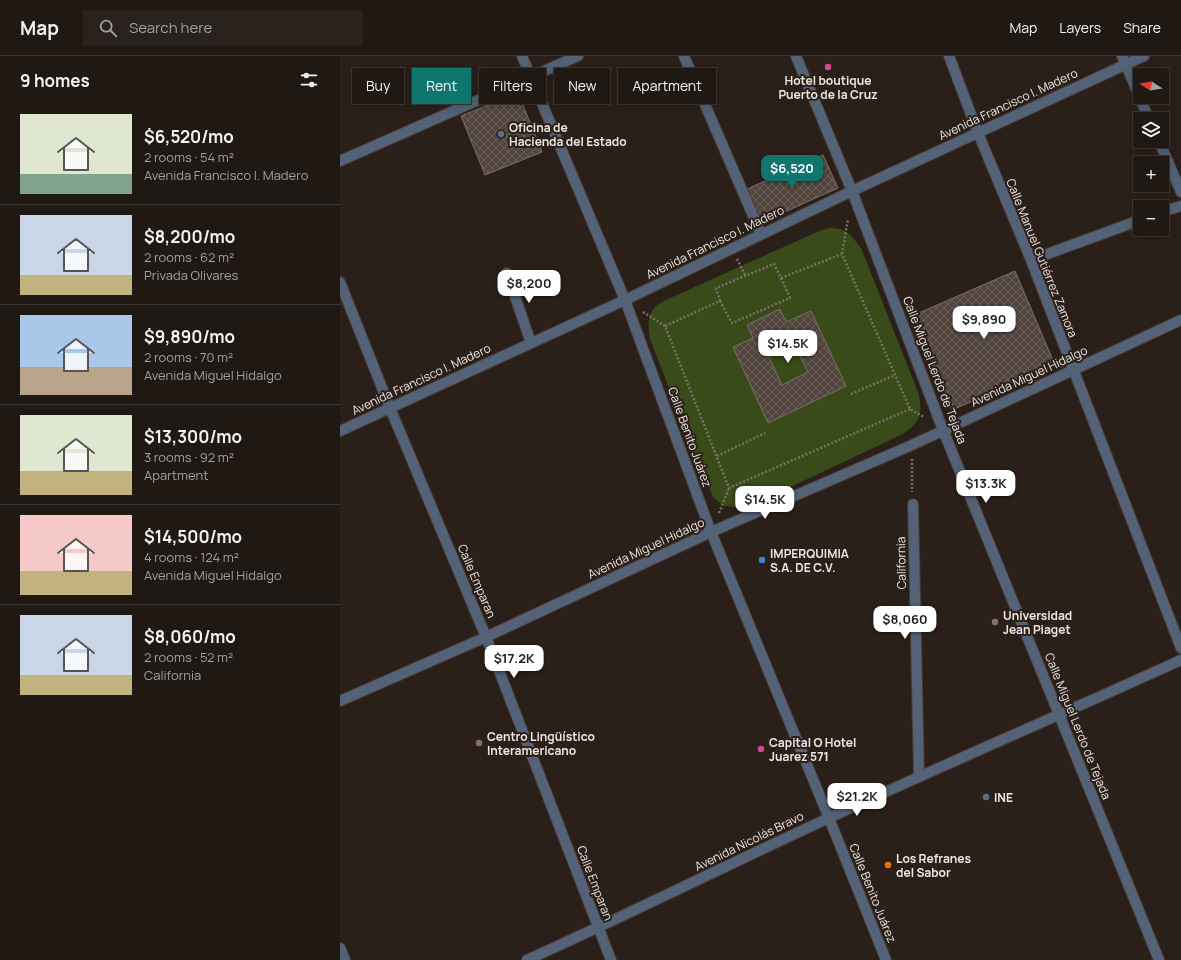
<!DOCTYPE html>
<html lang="en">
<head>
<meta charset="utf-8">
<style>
	:root { --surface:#201813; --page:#28211c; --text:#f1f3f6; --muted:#a2a0a0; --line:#3d3733; --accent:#0f766e }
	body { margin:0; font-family:Manrope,sans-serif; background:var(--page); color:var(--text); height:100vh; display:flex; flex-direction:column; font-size:15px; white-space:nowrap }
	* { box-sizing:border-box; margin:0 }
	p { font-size:13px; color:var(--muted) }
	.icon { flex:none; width:22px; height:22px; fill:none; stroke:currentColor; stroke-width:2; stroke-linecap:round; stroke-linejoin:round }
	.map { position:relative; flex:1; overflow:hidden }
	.panel { display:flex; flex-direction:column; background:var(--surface); width:340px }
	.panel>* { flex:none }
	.hud { position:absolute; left:12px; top:12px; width:380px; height:36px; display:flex; gap:8px }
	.needle { width:26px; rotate:282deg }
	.buttons { position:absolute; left:793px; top:12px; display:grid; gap:8px }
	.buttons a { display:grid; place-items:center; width:36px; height:36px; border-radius:0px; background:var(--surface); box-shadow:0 2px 10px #0003,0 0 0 1px var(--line); font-size:20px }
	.price { position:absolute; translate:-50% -34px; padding:0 9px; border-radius:8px; background:#fff; color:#222; font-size:13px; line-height:26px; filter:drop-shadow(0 1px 2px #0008) }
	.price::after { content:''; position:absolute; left:50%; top:24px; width:12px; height:9px; margin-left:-6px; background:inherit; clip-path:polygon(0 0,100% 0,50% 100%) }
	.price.selected { background:var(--accent); color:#fff }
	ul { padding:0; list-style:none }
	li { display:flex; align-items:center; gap:12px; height:100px; padding:0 20px }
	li+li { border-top:1px solid var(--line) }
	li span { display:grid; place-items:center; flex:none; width:112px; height:80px; border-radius:0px; color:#555 }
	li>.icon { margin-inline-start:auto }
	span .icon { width:48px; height:48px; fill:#fffc; stroke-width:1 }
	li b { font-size:17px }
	h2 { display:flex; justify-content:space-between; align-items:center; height:48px; padding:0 20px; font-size:17px }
	.tag { padding:0 14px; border-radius:0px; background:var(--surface); box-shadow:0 2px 10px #0003,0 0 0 1px var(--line); font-size:14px; line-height:36px }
	.tag.selected { background:var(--accent); color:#fff }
	header { display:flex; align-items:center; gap:24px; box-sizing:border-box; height:56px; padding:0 20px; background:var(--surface); border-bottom:1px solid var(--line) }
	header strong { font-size:19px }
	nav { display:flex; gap:22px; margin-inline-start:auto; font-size:14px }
	.search { width:280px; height:36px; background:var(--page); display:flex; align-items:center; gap:10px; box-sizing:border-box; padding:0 14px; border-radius:0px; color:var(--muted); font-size:15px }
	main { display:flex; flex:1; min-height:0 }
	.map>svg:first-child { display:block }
	.green { fill:#384b19 }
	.building { fill:url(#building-cross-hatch); stroke:#7c6f66; fill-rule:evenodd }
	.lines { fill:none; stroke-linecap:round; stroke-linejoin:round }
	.pedestrian-casing { stroke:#463c35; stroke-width:12 }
	.minor-casing { stroke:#463c35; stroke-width:12 }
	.tertiary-casing { stroke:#463c35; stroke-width:12 }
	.path { stroke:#7a706a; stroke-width:2.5; stroke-dasharray:2 2; stroke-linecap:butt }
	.pedestrian { stroke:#536276; stroke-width:10 }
	.minor { stroke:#536276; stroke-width:10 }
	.tertiary { stroke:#536276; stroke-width:10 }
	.hotel-dot { fill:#d1479c; stroke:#2b2019; stroke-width:1.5 }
	.service-dot { fill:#5c6f8a; stroke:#2b2019; stroke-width:1.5 }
	.shop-dot { fill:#3f7fe0; stroke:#2b2019; stroke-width:1.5 }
	.education-dot { fill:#8d6e63; stroke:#2b2019; stroke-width:1.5 }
	.food-dot { fill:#e8710a; stroke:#2b2019; stroke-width:1.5 }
	.labels { text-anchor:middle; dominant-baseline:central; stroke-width:4; stroke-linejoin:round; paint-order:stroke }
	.poi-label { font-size:12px; font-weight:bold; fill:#ede6e1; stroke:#2b2019; text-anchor:start }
	.street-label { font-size:12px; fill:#ede6e1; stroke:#2b2019 }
</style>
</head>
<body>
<header>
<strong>Map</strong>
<div class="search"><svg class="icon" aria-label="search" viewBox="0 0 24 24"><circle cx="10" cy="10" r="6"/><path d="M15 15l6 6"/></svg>Search here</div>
<nav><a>Map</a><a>Layers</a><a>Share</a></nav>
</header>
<main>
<section class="panel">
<h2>9 homes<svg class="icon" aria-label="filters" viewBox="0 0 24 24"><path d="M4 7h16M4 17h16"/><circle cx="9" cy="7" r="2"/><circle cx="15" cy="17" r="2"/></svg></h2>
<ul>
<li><span style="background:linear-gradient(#dfe7d0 75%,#7fa58c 0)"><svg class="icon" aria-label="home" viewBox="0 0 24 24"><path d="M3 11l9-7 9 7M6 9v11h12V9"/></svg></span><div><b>$6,520/mo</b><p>2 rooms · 54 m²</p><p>Avenida Francisco I. Madero</p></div></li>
<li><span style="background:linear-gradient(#c9d6e8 75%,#c2b280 0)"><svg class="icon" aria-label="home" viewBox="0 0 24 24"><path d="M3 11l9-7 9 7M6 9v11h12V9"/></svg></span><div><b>$8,200/mo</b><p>2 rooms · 62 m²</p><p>Privada Olivares</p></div></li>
<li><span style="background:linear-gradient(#a9c7e8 65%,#b9a48a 0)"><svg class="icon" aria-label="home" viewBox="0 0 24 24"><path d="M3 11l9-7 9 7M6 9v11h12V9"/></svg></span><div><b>$9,890/mo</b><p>2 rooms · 70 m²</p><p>Avenida Miguel Hidalgo</p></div></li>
<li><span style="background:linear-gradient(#dfe7d0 70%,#c2b280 0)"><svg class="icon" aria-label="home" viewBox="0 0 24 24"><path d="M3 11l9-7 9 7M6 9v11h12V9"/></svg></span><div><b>$13,300/mo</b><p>3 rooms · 92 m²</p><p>Apartment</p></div></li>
<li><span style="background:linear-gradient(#f6c9c9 70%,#c2b280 0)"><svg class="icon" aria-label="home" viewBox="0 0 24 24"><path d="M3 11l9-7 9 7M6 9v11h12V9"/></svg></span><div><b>$14,500/mo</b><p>4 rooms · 124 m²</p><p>Avenida Miguel Hidalgo</p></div></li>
<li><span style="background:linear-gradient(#c9d6e8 75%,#c2b280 0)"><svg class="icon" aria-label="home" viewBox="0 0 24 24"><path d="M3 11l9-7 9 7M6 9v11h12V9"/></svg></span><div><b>$8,060/mo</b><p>2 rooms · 52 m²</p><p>California</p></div></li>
</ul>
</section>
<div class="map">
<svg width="841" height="904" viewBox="0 0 841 904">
	<defs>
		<pattern id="building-cross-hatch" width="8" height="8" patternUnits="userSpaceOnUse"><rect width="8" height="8" fill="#51453d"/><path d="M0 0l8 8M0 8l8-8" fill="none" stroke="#6a6059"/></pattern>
	</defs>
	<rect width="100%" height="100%" fill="#2b2019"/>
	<path class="green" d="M489,172C507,172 511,179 521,192L578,336C583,357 581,366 563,378L425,443C405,450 390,458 373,441L344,371L310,283C308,273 307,260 315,251C317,248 323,246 326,244L477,176Z"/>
	<path class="building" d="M178,37L202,96L145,119L121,60Z
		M483,99L498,132L420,167L405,134Z
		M675,215L715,309L612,354L572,260Z
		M440,253L446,266L471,255L506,330L428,367L393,291L413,282L407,269ZM454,289L468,316L442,329L429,301Z"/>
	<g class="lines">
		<g class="pedestrian-casing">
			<path id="pedestrian" d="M344,0L421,178"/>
		</g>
		<g class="minor-casing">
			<path id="minor" d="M182,0L285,244L371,476L489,762L546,904
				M456,0L512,135L603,374L819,904
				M609,0L638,77L691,204L841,592
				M782,0L809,63
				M819,85L841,136
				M822,156L841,150
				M691,204L800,164
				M167,217L191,287
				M0,226L50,352L146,581L271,904
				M0,375L285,244L512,135L804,0
				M573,448L579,720
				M0,645L146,581L371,476L572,389L841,264
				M0,892L5,904
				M187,904C289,858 389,808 491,761C607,707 725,657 841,604"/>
		</g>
		<g class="tertiary-casing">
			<path id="tertiary" d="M0,105L238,0"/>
		</g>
		<path class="path" d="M502,198L508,163
			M397,203L405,219
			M380,245L392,267L450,242L441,222
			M303,256L325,270
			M511,338L555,319
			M570,353L389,432L325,270L380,245L376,232L434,208L441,222L502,198L570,353L584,361
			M377,400L425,377
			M572,403V436
			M379,457L389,432"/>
		<use href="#pedestrian" class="pedestrian"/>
		<use href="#minor" class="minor"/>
		<use href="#tertiary" class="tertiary"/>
	</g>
	<g class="hotel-dot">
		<circle cx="488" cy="11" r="4"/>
		<circle cx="421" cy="693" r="4"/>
	</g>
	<g class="service-dot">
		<circle cx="161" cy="78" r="4"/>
		<circle cx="646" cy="741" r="4"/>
	</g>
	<circle class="shop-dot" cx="422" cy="504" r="4"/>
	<g class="education-dot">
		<circle cx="655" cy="566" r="4"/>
		<circle cx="139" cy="687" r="4"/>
	</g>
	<circle class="food-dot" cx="548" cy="809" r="4"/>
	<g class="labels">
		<g class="poi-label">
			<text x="488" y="24" text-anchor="middle">Hotel boutique<tspan x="488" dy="14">Puerto de la Cruz</tspan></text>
			<text x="169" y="71">Oficina de<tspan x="169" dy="14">Hacienda del Estado</tspan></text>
			<text x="430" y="497">IMPERQUIMIA<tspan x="430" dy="14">S.A. DE C.V.</tspan></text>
			<text x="663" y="559">Universidad<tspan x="663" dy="14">Jean Piaget</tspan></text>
			<text x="147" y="680">Centro Lingüístico<tspan x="147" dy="14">Interamericano</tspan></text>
			<text x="429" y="686">Capital O Hotel<tspan x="429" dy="14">Juarez 571</tspan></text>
			<text x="654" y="741">INE</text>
			<text x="556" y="802">Los Refranes<tspan x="556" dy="14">del Sabor</tspan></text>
		</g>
		<g class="street-label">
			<text transform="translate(668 48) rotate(-25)">Avenida Francisco I. Madero</text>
			<text transform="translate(375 186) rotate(-26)">Avenida Francisco I. Madero</text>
			<text transform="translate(702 202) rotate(68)">Calle Manuel Gutiérrez Zamora</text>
			<text transform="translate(595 314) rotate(69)">Calle Miguel Lerdo de Tejada</text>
			<text transform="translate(689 320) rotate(-25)">Avenida Miguel Hidalgo</text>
			<text transform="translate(81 323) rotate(-25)">Avenida Francisco I. Madero</text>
			<text transform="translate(350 381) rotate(70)">Calle Benito Juárez</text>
			<text transform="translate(306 492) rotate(-25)">Avenida Miguel Hidalgo</text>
			<text transform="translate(561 507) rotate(-91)">California</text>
			<text transform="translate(137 525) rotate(67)">Calle Emparan</text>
			<text transform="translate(738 670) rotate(68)">Calle Miguel Lerdo de Tejada</text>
			<text transform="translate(409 785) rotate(-26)">Avenida Nicolás Bravo</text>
			<text transform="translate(255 827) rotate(69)">Calle Emparan</text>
			<text transform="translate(533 837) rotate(68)">Calle Benito Juárez</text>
		</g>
	</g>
</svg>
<div class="buttons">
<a><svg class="needle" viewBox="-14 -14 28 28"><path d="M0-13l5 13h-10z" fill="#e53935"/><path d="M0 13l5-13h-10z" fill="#a2a0a0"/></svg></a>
<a><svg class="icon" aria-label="layers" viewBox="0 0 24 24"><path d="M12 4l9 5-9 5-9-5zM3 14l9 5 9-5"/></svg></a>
<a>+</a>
<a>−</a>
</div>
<b class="price selected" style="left:452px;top:133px">$6,520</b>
<b class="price" style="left:189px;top:248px">$8,200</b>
<b class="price" style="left:644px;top:284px">$9,890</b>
<b class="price" style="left:448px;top:308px">$14.5K</b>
<b class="price" style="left:646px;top:448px">$13.3K</b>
<b class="price" style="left:425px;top:464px">$14.5K</b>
<b class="price" style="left:565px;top:584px">$8,060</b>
<b class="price" style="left:174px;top:623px">$17.2K</b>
<b class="price" style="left:517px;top:761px">$21.2K</b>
<div class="hud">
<a class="tag">Buy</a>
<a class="tag selected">Rent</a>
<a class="tag">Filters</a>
<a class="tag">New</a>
<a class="tag">Apartment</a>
</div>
</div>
</main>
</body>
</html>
